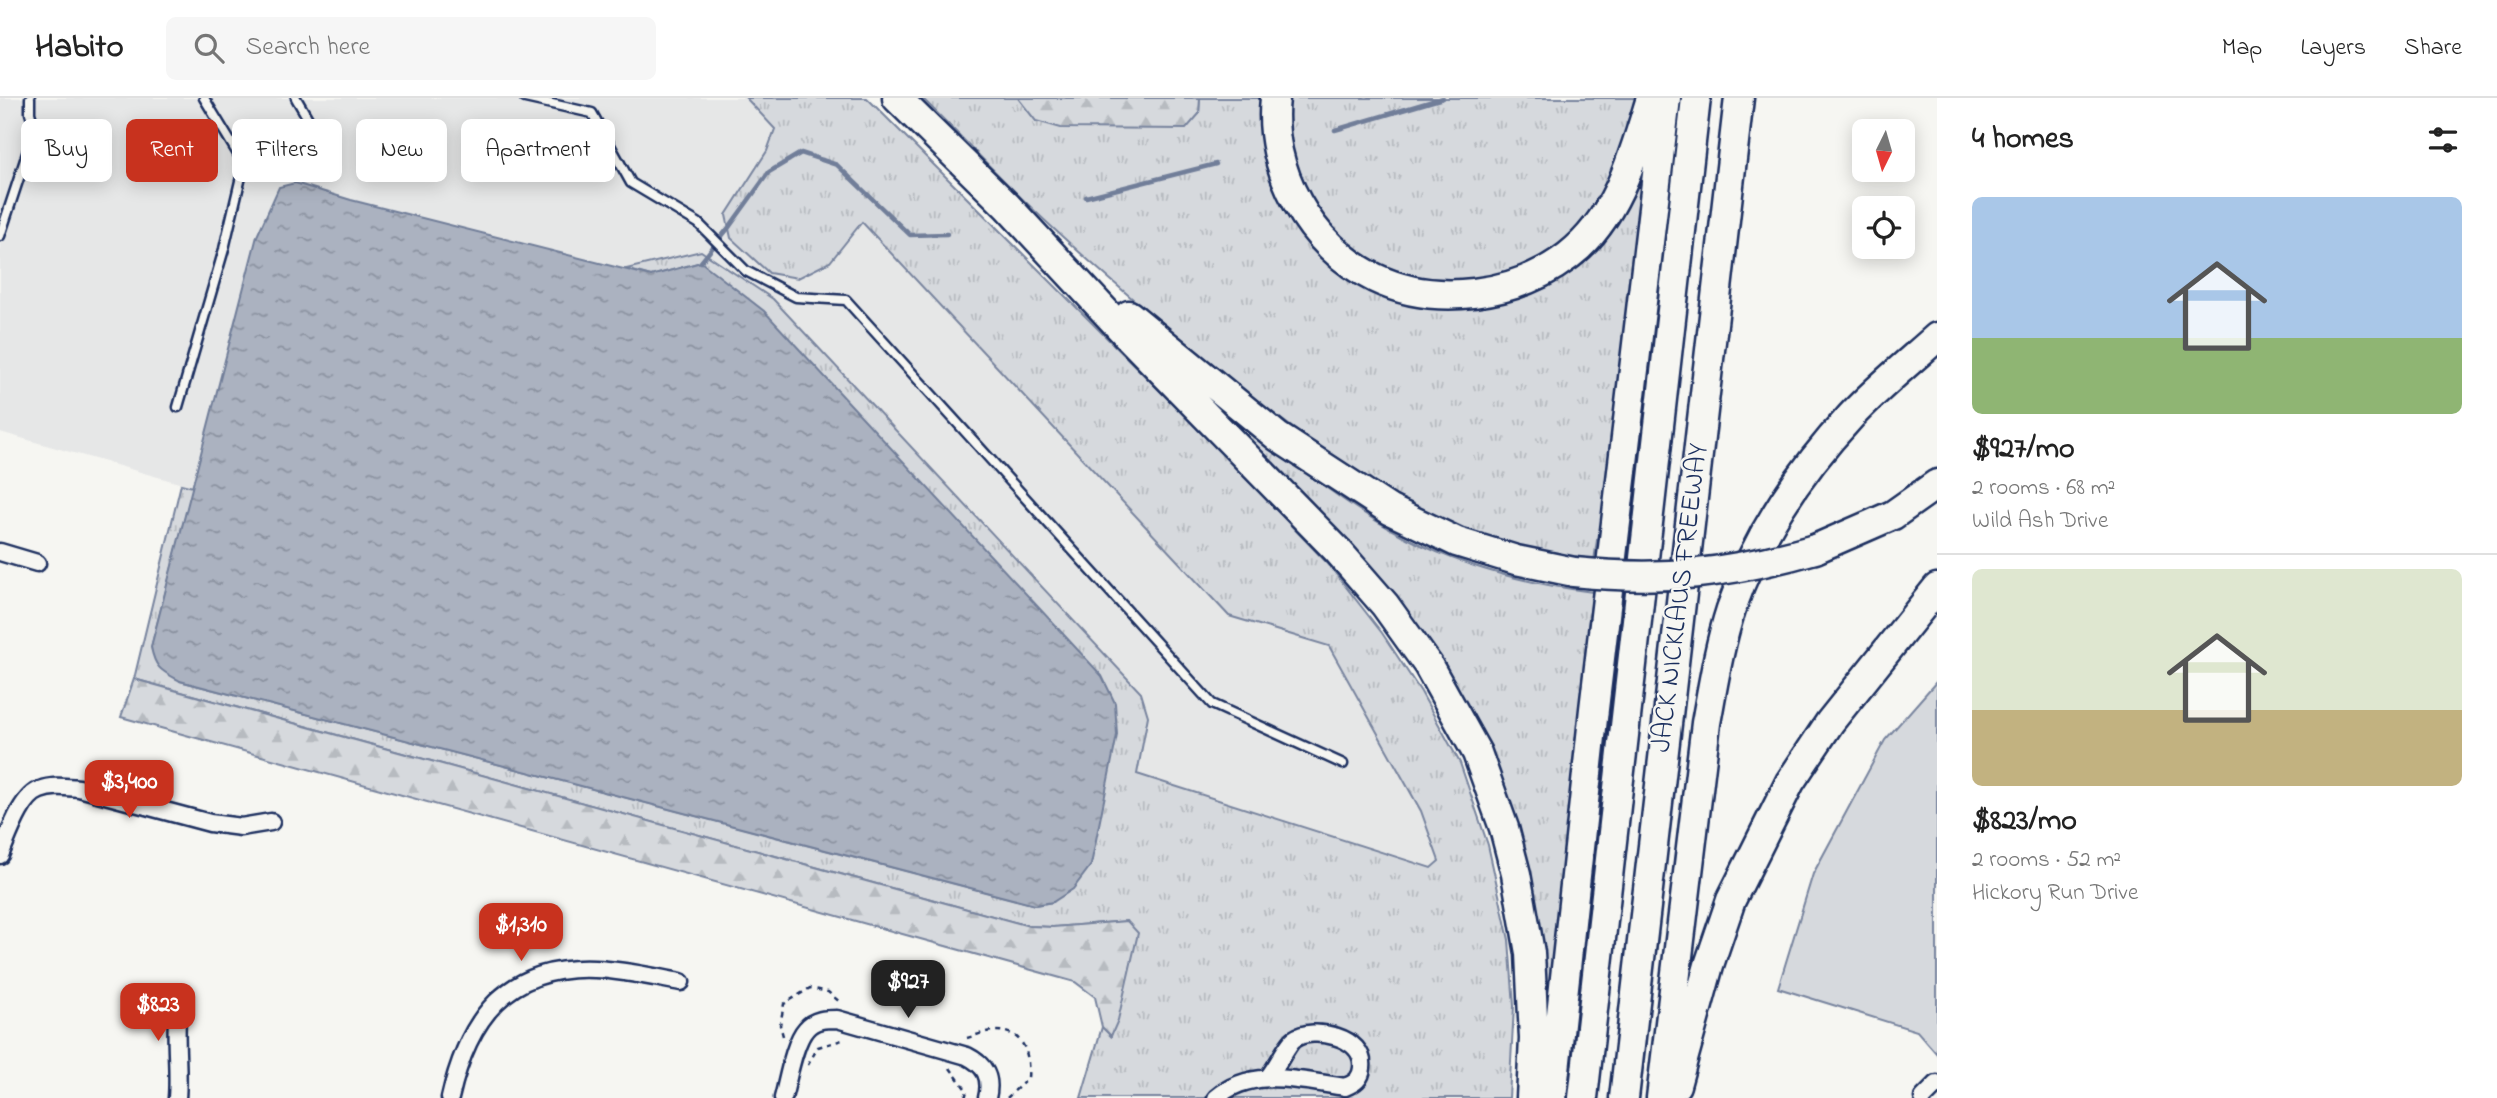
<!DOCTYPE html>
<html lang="en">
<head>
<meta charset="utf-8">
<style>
	:root { --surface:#fff; --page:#f6f6f6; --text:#222; --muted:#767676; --line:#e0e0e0; --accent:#c8321e }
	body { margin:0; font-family:"Indie Flower",sans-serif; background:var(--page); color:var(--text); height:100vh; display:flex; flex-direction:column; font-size:26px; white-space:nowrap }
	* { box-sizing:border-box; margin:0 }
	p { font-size:23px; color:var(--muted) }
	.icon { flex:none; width:38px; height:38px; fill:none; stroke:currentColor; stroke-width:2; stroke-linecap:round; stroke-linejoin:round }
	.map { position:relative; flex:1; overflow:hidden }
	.side { display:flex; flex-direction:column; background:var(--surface); width:560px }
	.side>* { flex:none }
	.top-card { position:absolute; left:21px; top:21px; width:665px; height:63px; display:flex; gap:14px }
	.needle { width:46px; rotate:185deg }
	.controls { position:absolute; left:1852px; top:21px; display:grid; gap:14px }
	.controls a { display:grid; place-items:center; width:63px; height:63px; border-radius:10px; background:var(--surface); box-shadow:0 4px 18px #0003; font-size:35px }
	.price { position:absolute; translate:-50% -60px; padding:0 16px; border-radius:14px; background:var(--accent); color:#fff; font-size:23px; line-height:46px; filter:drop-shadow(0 2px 4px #0008) }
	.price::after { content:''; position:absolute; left:50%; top:42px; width:21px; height:16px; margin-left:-10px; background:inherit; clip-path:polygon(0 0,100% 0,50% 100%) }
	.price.on { background:#222; color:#fff }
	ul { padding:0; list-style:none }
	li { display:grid; align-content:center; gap:14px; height:371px; padding:0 35px }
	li+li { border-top:2px solid var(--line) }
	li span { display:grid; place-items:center; height:217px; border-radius:10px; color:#555 }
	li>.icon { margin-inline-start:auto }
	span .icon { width:126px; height:126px; fill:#fffc; stroke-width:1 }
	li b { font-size:30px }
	h2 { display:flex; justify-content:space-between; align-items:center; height:84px; padding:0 35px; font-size:30px }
	.tag { padding:0 24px; border-radius:10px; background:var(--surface); box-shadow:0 4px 18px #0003; font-size:24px; line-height:63px }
	.tag.on { background:var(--accent); color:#fff }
	header { display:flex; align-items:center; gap:42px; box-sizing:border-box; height:98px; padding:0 35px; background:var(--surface); border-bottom:2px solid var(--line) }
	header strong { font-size:33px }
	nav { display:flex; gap:38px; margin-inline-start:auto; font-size:24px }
	.search { width:490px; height:63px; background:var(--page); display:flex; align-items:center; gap:18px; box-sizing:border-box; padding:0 24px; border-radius:10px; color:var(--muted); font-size:26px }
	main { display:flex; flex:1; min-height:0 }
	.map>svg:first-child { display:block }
	.built { fill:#e6e7e7 }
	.grass { fill:url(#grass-tufts); stroke:#78849e; stroke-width:2 }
	.forest { fill:url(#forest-firs); stroke:#78849e; stroke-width:2 }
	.park { fill:#d6d9dd; stroke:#78849e; stroke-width:2 }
	.water { fill:url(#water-ripples); stroke:#717e99; stroke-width:2 }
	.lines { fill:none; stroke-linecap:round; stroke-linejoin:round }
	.stream { stroke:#717e99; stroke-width:4.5 }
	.service-casing { stroke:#1b2f5e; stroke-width:13 }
	.minor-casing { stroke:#1b2f5e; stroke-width:21 }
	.motorway-casing { stroke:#1b2f5e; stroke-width:33 }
	.path { stroke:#1b2f5e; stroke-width:2.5; stroke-dasharray:5 5; stroke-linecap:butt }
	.service { stroke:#f6f6f2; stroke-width:8 }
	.minor { stroke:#f6f6f2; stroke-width:16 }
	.motorway { stroke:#f6f6f2; stroke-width:28 }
	.motorway-bridge-casing { stroke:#1b2f5e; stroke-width:33; stroke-linecap:butt }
	.motorway-bridge { stroke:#f6f6f2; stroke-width:28 }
	.labels { text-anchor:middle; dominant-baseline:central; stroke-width:5; stroke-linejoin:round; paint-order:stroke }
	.street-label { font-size:28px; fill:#1b2f5e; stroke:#f6f6f2 }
</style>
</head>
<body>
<header>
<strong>Habito</strong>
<div class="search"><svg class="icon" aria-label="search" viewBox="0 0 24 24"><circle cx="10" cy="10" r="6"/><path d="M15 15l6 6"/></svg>Search here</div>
<nav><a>Map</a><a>Layers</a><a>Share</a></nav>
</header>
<main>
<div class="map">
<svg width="1937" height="1000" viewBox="0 0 1937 1000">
	<defs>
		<pattern id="grass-tufts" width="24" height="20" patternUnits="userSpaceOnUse" patternTransform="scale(1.75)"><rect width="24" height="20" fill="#d6d9dd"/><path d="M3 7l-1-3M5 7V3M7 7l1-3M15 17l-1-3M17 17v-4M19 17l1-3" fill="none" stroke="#b7bbc0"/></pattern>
		<pattern id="forest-firs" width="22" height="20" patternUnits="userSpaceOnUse" patternTransform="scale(1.75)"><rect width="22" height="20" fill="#d6d9dd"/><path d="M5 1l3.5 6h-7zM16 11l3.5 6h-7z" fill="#b7bbc0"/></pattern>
		<pattern id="water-ripples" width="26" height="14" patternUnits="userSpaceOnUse" patternTransform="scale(1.75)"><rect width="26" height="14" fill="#abb2c0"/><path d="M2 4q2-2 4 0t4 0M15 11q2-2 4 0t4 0" fill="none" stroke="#8a919f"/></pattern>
	</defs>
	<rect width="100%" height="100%" fill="#f6f6f2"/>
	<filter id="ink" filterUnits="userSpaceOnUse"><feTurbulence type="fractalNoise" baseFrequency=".0143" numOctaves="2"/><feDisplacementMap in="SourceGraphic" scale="14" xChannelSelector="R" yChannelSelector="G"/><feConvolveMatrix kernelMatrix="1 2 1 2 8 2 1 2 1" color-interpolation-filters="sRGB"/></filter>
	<g filter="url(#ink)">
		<path class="built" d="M0,0H746L775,31L767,53L830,164L862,124L1229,518L1329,548L1421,713L1439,764L1431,770L1136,675L1148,618L701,153L626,171L351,102L295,85L257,138L193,389L0,334Z"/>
		<path class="grass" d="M746,0H867L1214,347L1328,466L1382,535L1421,594L1460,665L1488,747L1509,842L1514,908L1509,1000H1081L1102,929L1111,938L1127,823L1053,829L1029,828L134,581L181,386L193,389L151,549L180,583L1006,799L1035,807L1053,804L701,164L651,178L626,171L701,153L773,201L1141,595L1148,618L1137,676L1431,770L1439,763L1421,713L1329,548L1229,518L862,124L830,164L798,180L769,175L731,140L726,117L767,53L775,31Z
			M922,0H1018L1036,23L1199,16L1200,0H1267L1268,43L1368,185L1546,181L1637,66L1647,67L1603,442H1597L1594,463C1453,453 1329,361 1222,275C1165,229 1108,181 1054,131C1008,89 966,43 922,0Z
			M1285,0H1637L1620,59L1596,116L1544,163L1489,184L1417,183L1352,154L1327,130L1288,58Z
			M1251,334C1302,371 1352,412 1407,440C1466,470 1528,486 1593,494L1588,528H1592L1549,914H1539L1487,662L1299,395L1246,338Z"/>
		<path class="forest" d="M1018,0H1200L1199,16L1186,31L1061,30L1036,23Z
			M134,581L1029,828L1053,829L1127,823L1138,835L1118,922L1111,938L1102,929L1095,899L1075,884L121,619Z"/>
		<path class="park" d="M1937,583V956L1917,933L1778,890L1813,776L1885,642Z"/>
		<path class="water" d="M295,85L351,102L651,178L701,164L764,213L1102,578L1115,605L1117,637L1091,767L1073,791L1053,804L1035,807L180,583C162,573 155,571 151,549L257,138L279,89Z"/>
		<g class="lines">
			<path class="stream" d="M1335,32L1443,0
				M1086,99L1216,66
				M701,164L730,128L769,74L801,55L837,67L910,137L947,136"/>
			<g class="service-casing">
				<path id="service" d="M296,0L314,31L326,43
					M525,0L592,15L631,85L698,125L746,173L796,199L846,202L1212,606L1343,666
					M0,138L35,31L30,15V0
					M178,309L224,151L244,66L204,0"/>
			</g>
			<g class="minor-casing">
				<path id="minor" d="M0,454L37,465
					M0,757C8,739 21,698 40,692C53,687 65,689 79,690L210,725L241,729L271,724
					M177,1000C180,965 172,931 181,896
					M450,1000C468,920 507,867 595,871C624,872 653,879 681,884
					M783,1000C788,982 794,944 806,931C814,921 826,921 837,921L967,958C985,967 992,979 987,1000
					M1216,1000C1252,968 1302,983 1345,989C1355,985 1361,981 1362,970C1366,938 1312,928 1294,941C1288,945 1276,970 1269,978
					M1923,1000L1937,986"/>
			</g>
			<g class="motorway-casing">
				<path id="motorway" d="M897,0L1007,108L1127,237L1338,453L1385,507L1428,567L1477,655L1504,730L1516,776L1530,855L1534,941L1531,1000
					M1275,0C1267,71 1310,149 1375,180C1435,209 1516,198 1568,158C1617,121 1634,56 1651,0
					M1129,217L1278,339L1390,412L1457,444L1516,462L1574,474
					M1815,451L1893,417L1937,386
					M1676,987L1709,867L1731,802L1790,684L1830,624L1937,490
					M1552,1000L1594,611L1666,0
					M1583,1000L1696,0
					M1624,1000L1739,0
					M1661,1000L1706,625C1713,587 1719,548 1731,511C1756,439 1800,373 1851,318C1877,290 1908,265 1937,239"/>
			</g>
			<path class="path" d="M783,938L780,927L784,906L810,890L828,894L841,905
				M967,940C975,938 985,933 994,933C1024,932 1030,955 1028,980L1007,1000
				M808,967L818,949L846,941
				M950,970L967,993L965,1000"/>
			<use href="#service" class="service"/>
			<use href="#minor" class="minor"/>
			<use href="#motorway" class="motorway"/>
			<g class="motorway-bridge-casing">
				<path id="motorway-bridge" d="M1574,474C1664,483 1728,476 1815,451"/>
			</g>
			<use href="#motorway-bridge" class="motorway-bridge"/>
		</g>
	</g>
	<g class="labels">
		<g class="street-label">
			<text transform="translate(1681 500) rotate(-83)">JACK NICKLAUS FREEWAY</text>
		</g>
	</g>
</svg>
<div class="controls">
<a><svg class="needle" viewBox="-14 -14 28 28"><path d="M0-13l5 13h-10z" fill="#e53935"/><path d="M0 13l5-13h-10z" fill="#767676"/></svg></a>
<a><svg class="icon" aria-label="locate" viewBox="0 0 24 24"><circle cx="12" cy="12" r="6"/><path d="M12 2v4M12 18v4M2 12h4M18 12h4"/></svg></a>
</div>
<b class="price" style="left:129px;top:722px">$3,400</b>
<b class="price" style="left:521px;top:865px">$1,310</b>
<b class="price on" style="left:908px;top:922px">$927</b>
<b class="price" style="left:158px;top:945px">$823</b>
<div class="top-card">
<a class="tag">Buy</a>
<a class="tag on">Rent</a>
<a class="tag">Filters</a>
<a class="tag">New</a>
<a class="tag">Apartment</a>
</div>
</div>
<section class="side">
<h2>4 homes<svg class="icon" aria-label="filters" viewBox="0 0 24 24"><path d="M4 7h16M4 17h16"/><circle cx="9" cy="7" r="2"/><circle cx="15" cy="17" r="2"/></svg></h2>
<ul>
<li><span style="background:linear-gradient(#a9c7e8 65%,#8fb573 0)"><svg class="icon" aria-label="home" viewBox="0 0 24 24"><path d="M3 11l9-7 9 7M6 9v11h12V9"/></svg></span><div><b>$927/mo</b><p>2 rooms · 68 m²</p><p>Wild Ash Drive</p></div></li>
<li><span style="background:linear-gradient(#dfe7d0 65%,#c2b280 0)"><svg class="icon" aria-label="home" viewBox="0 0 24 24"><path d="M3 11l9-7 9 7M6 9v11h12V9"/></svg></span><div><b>$823/mo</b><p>2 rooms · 52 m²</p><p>Hickory Run Drive</p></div></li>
</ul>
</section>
</main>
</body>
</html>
